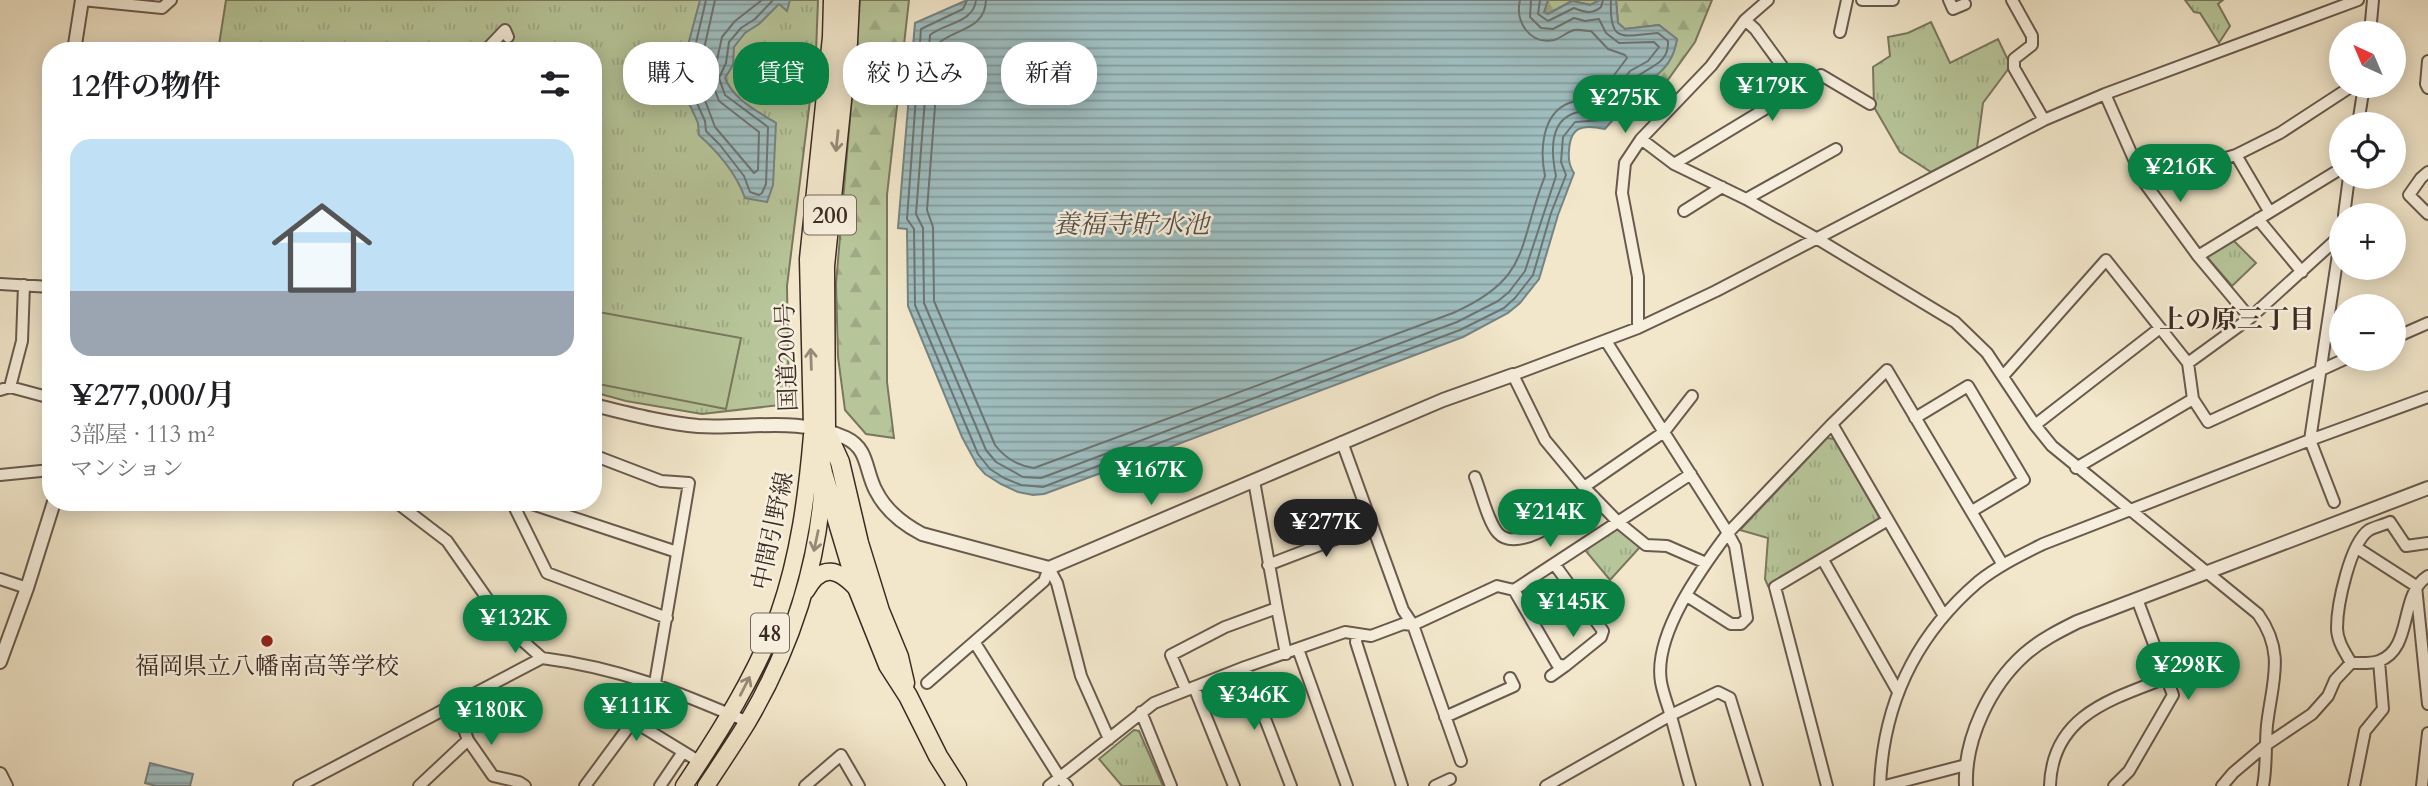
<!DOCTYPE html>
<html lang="ja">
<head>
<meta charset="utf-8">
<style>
	:root { --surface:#fff; --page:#f6f6f6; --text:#202124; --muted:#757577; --accent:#0b8043 }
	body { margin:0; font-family:Cardo,"Noto Serif JP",serif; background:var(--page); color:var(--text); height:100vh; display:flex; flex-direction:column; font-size:26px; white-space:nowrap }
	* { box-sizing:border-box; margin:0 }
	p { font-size:23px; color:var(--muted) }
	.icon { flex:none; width:38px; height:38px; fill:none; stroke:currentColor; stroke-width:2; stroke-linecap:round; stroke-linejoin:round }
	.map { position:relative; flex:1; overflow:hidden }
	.drawer { position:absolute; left:42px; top:42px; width:560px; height:469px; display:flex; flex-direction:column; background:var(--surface); border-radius:28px; box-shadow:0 4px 18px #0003 }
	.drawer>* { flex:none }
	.banner { position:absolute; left:623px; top:42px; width:665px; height:63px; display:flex; gap:14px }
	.needle { width:46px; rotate:316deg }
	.tools { position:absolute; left:2329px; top:21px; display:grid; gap:14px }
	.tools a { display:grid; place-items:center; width:77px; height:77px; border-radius:50%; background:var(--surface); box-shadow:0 4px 18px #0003; font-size:35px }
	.price { position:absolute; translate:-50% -60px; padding:0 16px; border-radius:24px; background:var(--accent); color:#fff; font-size:23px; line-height:46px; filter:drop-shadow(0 2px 4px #0008) }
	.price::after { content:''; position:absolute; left:50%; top:42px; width:21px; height:16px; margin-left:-10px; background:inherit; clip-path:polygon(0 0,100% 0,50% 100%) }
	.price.active { background:#222; color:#fff }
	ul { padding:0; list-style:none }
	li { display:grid; align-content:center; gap:14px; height:371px; padding:0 28px }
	li span { display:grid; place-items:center; height:217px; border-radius:21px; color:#555 }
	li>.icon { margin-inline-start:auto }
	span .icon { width:126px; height:126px; fill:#fffc; stroke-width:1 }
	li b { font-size:30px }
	h2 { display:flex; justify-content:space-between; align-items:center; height:84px; padding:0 28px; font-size:30px }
	.pill { padding:0 24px; border-radius:28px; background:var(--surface); box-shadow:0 4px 18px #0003; font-size:24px; line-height:63px }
	.pill.active { background:var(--accent); color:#fff }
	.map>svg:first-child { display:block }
	.grass { fill:url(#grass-tufts); stroke:#79785f; stroke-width:2 }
	.forest { fill:url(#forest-firs); stroke:#79785f; stroke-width:2 }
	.pitch { fill:#b7c69a; stroke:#79785f; stroke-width:2 }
	.water { fill:url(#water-rules); stroke:#778382; stroke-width:2 }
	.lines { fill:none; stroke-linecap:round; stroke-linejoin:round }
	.shore { stroke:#6d7472; stroke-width:2 }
	.minor-casing { stroke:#695a4e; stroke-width:14 }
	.tertiary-casing { stroke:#695a4e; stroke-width:16 }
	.primary-casing { stroke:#3b2b24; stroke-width:19 }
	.trunk-casing { stroke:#3b2b24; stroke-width:21 }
	.minor { stroke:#f7efdd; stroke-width:10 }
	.tertiary { stroke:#f7efdd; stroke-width:12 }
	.primary { stroke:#f2e7cb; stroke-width:16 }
	.trunk { stroke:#f2e7cb; stroke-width:18 }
	.oneway { stroke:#968978 }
	.poi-dot { fill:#8f2418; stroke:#f7efdd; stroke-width:2.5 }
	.labels { text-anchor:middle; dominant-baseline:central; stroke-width:5; stroke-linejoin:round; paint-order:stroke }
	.shield { fill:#f7efdd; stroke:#73665c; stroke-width:2 }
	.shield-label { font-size:23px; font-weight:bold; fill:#3b2b24 }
	.street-label { font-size:24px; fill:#3b2b24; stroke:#f7efdd }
	.poi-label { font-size:24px; fill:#3b2b24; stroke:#f7efdd }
	.water-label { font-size:26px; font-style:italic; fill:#54504b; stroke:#f7efdd }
	.neighbourhood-label { font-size:26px; font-weight:bold; fill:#3b2b24; stroke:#f7efdd }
</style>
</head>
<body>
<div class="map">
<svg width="2428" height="786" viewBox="0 0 2428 786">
	<defs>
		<pattern id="grass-tufts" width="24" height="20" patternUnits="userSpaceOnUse" patternTransform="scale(1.75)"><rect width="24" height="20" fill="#b7c69a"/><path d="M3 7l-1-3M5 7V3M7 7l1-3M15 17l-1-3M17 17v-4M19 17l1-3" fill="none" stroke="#9eaa85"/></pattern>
		<pattern id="forest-firs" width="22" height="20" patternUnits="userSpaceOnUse" patternTransform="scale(1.75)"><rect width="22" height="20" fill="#b7c69a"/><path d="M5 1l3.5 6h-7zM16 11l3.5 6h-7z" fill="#9eaa85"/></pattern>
		<pattern id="water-rules" width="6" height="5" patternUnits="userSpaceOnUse" patternTransform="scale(1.75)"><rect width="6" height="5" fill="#9fbec0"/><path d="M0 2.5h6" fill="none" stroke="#839b9c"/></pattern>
	</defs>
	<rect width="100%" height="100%" fill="#f2e7cb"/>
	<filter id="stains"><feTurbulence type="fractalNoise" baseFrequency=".00286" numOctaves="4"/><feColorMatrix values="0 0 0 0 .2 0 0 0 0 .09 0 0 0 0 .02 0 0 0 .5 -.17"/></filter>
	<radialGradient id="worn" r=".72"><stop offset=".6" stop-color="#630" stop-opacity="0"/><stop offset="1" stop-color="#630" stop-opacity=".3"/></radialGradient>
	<path class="grass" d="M226,0H818L816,52L787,286L789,404L702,414L626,401L593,392V51H218Z
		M2185,0H2223L2218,4L2230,26L2219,43L2200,13L2194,12Z
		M1931,22L1950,63L1998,39L2008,60L2009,68L1983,103L1977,148L1931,172L1900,152L1874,107L1873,67L1890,56L1888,37L1908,33Z
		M2233,240L2256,263L2232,286L2207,257Z
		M1827,438L1834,439L1881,520L1768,586L1765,579L1768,538L1740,530Z
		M1618,528L1640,547L1610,580L1585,550Z
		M1134,730L1139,731L1163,786H1122L1099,759Z"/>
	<path class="forest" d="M860,0H909L887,195V382L894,438L866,434L845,410L838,357L836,284Z
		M1548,0H1600L1591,5L1572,1L1548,14L1544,12Z
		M1616,0H1712L1695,42L1657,95L1628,124L1622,116L1625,105L1643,81L1657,75L1677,40L1659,25L1625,29L1618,23Z"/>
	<path class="pitch" d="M593,311L741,338L726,409L593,383Z"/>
	<path class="water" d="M700,0H790L787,11L779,4L759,24L745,33L734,47L733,65L725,78C734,100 757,111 776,123L773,185L767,202L745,198C736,173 718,152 699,135L698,123L684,92L681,61L688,45Z
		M967,0H1548L1544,12L1548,14L1572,1L1590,5L1600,0H1616L1618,23L1625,29L1659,25L1677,39C1675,53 1669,65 1658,74C1653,77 1647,78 1642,82C1633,90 1625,104 1622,116L1618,114L1605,129C1583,124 1570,126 1569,151C1568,160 1569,166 1574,173L1558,215L1539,279L1520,303L1508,313L1463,337L1101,473L1044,494L1033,495L1018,492L1001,484L985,474L977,465L962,437L908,306L907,229L898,228L915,23Z
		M150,763L193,774L190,786H156L145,783Z"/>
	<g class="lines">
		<path class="shore" d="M706,0L695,47L688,62L691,90L705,121L706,131L720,145L744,176L750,192L759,195L762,193L766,184L768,127L725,95L719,78L726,63L729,42L741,28L755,19L773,0
			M715,0L704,49L697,64L700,87L715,127L754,173L758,170L759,132L719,101L710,77L717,60L722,37L735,21L762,0
			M967,0L963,9L921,29L907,219L914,229L915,305L978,454L990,469L1004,478L1021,485L1043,487L1098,466L1460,330L1504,308L1515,298L1533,275L1551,213L1566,175L1561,162L1563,137L1575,122L1604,120C1607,116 1613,112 1616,108C1623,99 1628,85 1638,76C1650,66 1669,64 1668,41L1658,33C1622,36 1609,44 1611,0
			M976,0C974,23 944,23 930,35L916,214L923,228L924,303L986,450L996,462L1023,477L1041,478L1457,322L1498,301L1509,292L1525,271L1556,176C1552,157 1548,124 1572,114C1580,110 1591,111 1600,111L1630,71L1648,61L1659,47L1654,42L1619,43L1606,33L1599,19L1585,21L1574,18L1553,29L1541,28L1530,17L1531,0
			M986,0C985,29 958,28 940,42L927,210L933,227L934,301L995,445C1005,458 1019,466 1034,468L1453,313C1532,278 1517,246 1545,176C1540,152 1541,114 1569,103C1578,100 1588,100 1596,99L1627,58L1625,55L1608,49L1591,31C1586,31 1579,29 1574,30C1567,32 1561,38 1554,40C1529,45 1515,21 1520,0
			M1540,0L1538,14L1548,21L1574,8C1584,12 1592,15 1601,7L1603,0"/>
		<g class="minor-casing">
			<path id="minor" d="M82,0L162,8L171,0
				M1862,0H1893
				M1949,0L1953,9L1965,4
				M2012,0L2032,36V45L2014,59V68L2044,120
				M1745,20L1755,29L1798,88
				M1840,32L1847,0
				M2370,33L2373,0
				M485,51L505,30L508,37
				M2428,61L2426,84L2428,88
				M2105,94L2144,182L2198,256L2250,318
				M2358,124L2364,86
				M1641,139L1674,164L1746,199L1816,238L1955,322L1987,353L2035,425L2052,446L2258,614C2286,653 2272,682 2267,725C2265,746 2267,766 2263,786
				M2236,155L2269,211
				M1674,164L1821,75L1870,104
				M2428,172L2421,178L2409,195L2428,214
				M2144,182L2236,155L2280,133L2352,86
				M1746,199L1836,149
				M1684,211L1722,187
				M2344,215L2349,177
				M2258,219L2302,272
				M2198,256L2342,168
				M0,284L51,287
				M1638,328V277L1622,193L1625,163L1641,139L1711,66L1745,20L1768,0
				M2394,338L2428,323
				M1606,341L1728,533L1832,424L1887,370L2003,565
				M2188,363L2250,318L2340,236
				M2004,375L2106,260L2188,363L2193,399L2208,422L2345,359
				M10,387L22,341L24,285
				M0,390L10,387L51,398
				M1915,418L1968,386L2024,480L1972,511
				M1832,424L1944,616
				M2035,425L2160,328
				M1342,442L1403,610L1413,625L1461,761
				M593,455L661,481L689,483L655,683
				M2076,468L2193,399
				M0,475L51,470
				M1475,477C1481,492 1488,522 1498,533C1519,556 1574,510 1594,497
				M1584,487L1664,432L1692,396
				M396,502L447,541L507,627L542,658
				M512,502L547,573L667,618
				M526,502L677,552
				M2334,502L2310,440L2428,397
				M2357,548L2416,586L2428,704
				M1823,560L1897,690
				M1706,563L1667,546L1646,545L1619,523L1584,487L1545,440L1513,375L1638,328L1716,291L2044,120L2105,94L2358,0
				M1268,565L1372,525
				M1049,568L1057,583L1081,676L1109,739
				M0,579L27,588
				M1514,590L1557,664L1565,666L1601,637L1603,631L1555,565
				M1687,596L1731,624H1741L1747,618L1735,546L1728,533C1701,569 1653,635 1661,682C1663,693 1667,703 1670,713C1677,737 1683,762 1690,786
				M1277,608L1286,654
				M1357,634L1356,642L1402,786
				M975,643L1060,778L1067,786
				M1298,649L1347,786
				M2351,663C2345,652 2337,641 2337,628C2337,605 2350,543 2369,530C2375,527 2383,525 2390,522L2406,546L2428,543
				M1245,667L1291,786
				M1551,676L1565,666
				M927,683L1044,581L1049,568
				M1194,687L1234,786
				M1186,690L1171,655L1225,627L1277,608L1254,481
				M455,705L468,740L493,776L519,782L525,786
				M1141,712L1171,786
				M1445,717L1514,686L1510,678
				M299,786L542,658C620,668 676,691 748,722
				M419,786L468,740
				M585,786L633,721L700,762
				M660,786L683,752
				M805,786L841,755L859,786
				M1049,786L1154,703L1245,667L1345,632L1371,636L1403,624L1413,625L1497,586L1514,590L1691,474
				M1435,786L1450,779
				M1546,786L1671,715L1718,692L1730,698L1757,786
				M1827,786L1775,587L1888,520
				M1880,786C1883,704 1915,636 1978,582C1998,566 2021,555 2043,544L2310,440L2342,228
				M1885,786L1966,765
				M2050,786C2052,715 2112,699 2166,678
				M2114,786L2129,771L2173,695L2137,599
				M2222,786L2233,773L2266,745L2312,714L2328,696L2335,680L2351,663C2359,663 2371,664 2379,661C2414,648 2398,595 2428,576
				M2354,786L2365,731L2383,709L2379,661
				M2422,786L2428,733"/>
		</g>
		<g class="tertiary-casing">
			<path id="tertiary" d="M74,51L82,0
				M593,405C627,413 663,423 698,426C747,429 799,416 846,438C869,449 865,471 876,491C886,511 903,524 922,534L1049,568L1443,400L1513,375
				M0,662L27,588L54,502
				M0,774L6,786
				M1966,786C1964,739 1990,685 2025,654C2041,640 2059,631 2077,622L2428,488"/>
		</g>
		<g class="primary-casing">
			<path id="primary" d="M806,591C822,562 839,569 858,590
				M684,786C720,732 756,675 779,613C799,556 807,495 812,435
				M706,786C720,765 734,744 747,723C791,649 819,564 823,479"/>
		</g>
		<g class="trunk-casing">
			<path id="trunk" d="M833,0L832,37L809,259L813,427L823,473L858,590L888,665L908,696L938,756L957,786
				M850,0L848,42L825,266L826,431L840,462L859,543L880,611L899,657L905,683"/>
		</g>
		<use href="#minor" class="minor"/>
		<use href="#tertiary" class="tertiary"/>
		<use href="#primary" class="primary"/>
		<use href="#trunk" class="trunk"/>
	</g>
	<defs><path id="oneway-shaft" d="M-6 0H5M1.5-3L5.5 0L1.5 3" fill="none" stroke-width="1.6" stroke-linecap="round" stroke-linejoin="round" transform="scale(1.75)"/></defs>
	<g class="oneway">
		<use href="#oneway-shaft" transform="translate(837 141) rotate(96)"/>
		<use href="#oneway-shaft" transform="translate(811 359) rotate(-92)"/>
		<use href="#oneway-shaft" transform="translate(816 541) rotate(102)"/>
		<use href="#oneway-shaft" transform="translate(745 686) rotate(-63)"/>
	</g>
	<circle class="poi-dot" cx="267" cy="641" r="7"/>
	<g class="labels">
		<g class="shield">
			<rect x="804" y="195.5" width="52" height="39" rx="5"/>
			<rect x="751" y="613.5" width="38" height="39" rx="5"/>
		</g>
		<g class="shield-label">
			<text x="830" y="215">200</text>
			<text x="770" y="633">48</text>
		</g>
		<g class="street-label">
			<text transform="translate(787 357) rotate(-92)">国道200号</text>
			<text transform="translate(773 531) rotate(-78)">中間引野線</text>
		</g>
		<g class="poi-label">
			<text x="267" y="666">福岡県立八幡南高等学校</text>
		</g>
		<g class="water-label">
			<text x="1131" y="224">養福寺貯水池</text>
		</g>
		<g class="neighbourhood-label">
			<text x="2237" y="319">上の原三丁目</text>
		</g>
	</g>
	<rect width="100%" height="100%" filter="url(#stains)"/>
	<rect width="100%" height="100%" fill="url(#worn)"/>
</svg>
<div class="tools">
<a><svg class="needle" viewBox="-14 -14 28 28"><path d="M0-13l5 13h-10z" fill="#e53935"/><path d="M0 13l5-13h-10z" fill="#757577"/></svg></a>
<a><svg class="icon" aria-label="locate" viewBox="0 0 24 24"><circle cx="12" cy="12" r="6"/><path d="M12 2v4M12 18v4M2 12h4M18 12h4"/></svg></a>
<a>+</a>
<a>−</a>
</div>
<b class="price" style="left:1772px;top:123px">¥179K</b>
<b class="price" style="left:1625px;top:135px">¥275K</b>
<b class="price" style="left:2180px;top:204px">¥216K</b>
<b class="price" style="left:1151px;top:507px">¥167K</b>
<b class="price" style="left:1550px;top:549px">¥214K</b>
<b class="price active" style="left:1326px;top:559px">¥277K</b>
<b class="price" style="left:1573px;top:639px">¥145K</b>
<b class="price" style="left:515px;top:655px">¥132K</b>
<b class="price" style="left:2188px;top:702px">¥298K</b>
<b class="price" style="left:1254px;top:732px">¥346K</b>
<b class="price" style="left:636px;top:743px">¥111K</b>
<b class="price" style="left:491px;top:747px">¥180K</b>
<div class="banner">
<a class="pill">購入</a>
<a class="pill active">賃貸</a>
<a class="pill">絞り込み</a>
<a class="pill">新着</a>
</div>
<section class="drawer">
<h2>12件の物件<svg class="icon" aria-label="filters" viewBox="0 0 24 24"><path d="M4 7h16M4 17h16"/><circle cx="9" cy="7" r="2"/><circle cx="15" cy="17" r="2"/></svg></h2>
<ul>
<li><span style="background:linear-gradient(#bfe0f5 70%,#9aa5b1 0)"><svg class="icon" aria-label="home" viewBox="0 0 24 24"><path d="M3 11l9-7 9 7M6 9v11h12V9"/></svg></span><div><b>¥277,000/月</b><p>3部屋 · 113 m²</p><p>マンション</p></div></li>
</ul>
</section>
</div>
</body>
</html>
